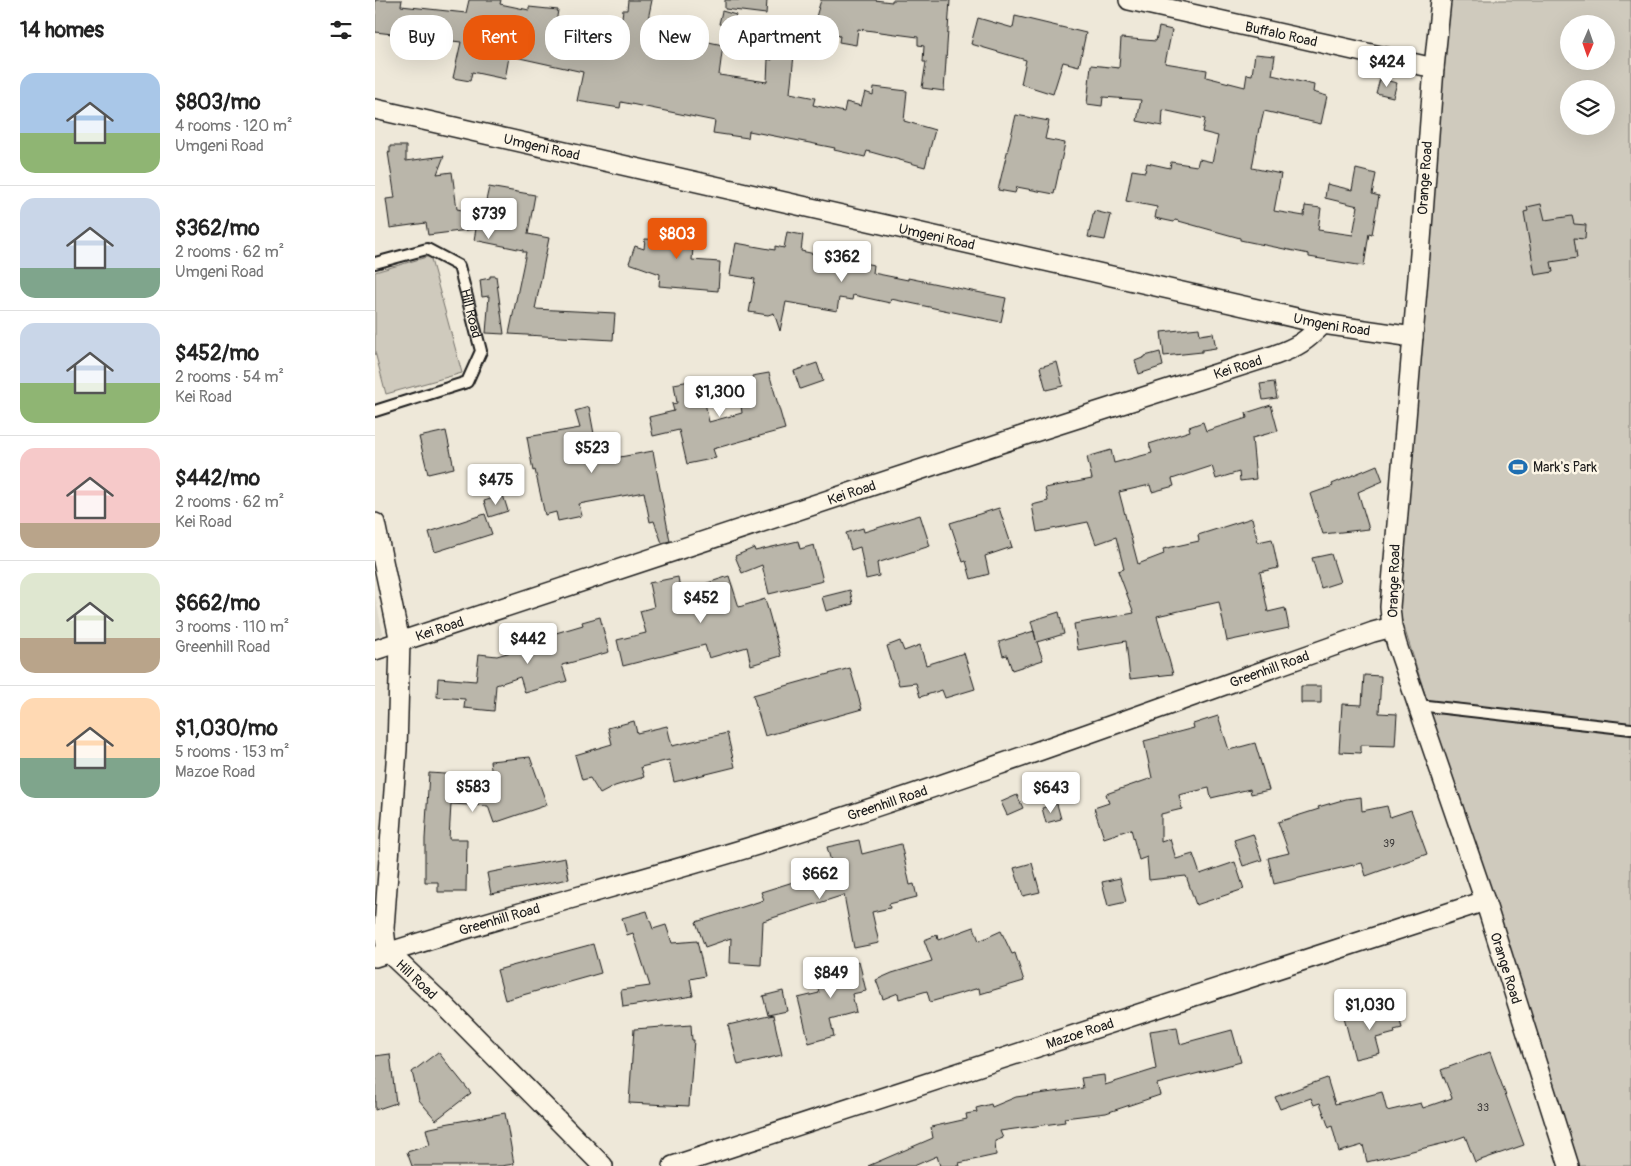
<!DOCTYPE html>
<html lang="en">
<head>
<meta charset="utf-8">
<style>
	:root { --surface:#fff; --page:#f2f2f2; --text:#222; --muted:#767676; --line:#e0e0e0; --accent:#ea580c }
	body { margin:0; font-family:Pangolin,sans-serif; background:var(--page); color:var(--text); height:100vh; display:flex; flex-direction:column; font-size:19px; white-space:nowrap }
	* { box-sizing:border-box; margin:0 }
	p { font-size:16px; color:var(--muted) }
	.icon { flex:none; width:28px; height:28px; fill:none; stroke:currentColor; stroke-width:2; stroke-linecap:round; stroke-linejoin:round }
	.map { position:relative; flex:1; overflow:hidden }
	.panel { display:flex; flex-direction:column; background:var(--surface); width:375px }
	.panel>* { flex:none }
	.top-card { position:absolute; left:15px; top:15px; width:475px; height:45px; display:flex; gap:10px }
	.needle { width:32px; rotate:182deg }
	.tools { position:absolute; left:1185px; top:15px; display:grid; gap:10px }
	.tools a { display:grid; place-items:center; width:55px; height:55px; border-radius:50%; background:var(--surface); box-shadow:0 5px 20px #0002; font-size:25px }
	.price { position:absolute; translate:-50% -42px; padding:0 11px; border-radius:5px; background:#fff; color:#222; font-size:16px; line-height:32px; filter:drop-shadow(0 1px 2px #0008) }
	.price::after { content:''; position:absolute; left:50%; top:30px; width:15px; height:11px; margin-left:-8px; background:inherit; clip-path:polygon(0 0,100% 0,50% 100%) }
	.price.current { background:var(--accent); color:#fff }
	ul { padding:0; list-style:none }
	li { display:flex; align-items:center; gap:15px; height:125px; padding:0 20px }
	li+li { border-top:1px solid var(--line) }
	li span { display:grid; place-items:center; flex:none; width:140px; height:100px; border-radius:15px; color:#555 }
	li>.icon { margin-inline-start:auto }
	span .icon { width:60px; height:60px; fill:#fffc; stroke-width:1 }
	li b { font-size:21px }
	h2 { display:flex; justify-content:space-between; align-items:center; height:60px; padding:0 20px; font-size:21px }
	.chip { padding:0 18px; border-radius:20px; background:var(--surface); box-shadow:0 5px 20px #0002; font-size:18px; line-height:45px }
	.chip.current { background:var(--accent); color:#fff }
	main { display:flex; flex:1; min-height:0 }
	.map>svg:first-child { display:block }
	.built { fill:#ded9cb }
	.green { fill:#cfcabd; stroke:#76736c; fill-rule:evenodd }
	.building { fill:#bab6aa; stroke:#1c1c1c }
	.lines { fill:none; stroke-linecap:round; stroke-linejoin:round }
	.lane-casing { stroke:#1c1c1c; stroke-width:14 }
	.street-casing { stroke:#1c1c1c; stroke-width:22 }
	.lane { stroke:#fcf5e5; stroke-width:10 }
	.street { stroke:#fcf5e5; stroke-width:19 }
	.labels { text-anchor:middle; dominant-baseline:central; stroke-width:5; stroke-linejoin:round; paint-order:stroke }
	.number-label { font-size:11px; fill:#444240 }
	.street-label { font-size:14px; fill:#1c1c1c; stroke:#fcf5e5 }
	.poi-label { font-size:14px; fill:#1c1c1c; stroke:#fcf5e5; text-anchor:start }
</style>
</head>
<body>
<main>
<section class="panel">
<h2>14 homes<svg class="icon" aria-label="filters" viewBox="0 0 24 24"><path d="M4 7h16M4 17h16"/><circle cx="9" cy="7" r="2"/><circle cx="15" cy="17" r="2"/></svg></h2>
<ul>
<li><span style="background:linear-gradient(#a9c7e8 60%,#8fb573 0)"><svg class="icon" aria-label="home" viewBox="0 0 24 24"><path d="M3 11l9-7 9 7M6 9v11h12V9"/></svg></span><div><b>$803/mo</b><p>4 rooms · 120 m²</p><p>Umgeni Road</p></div></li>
<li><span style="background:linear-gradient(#c9d6e8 70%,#7fa58c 0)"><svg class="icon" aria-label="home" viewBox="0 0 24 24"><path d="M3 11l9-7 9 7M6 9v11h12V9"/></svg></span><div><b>$362/mo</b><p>2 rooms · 62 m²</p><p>Umgeni Road</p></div></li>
<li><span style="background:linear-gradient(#c9d6e8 60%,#8fb573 0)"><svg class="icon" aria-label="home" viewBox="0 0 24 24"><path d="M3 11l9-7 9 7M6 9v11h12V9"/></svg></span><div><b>$452/mo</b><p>2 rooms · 54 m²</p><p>Kei Road</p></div></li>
<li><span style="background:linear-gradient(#f6c9c9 75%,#b9a48a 0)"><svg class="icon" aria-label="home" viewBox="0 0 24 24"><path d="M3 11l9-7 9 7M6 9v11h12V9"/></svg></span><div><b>$442/mo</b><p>2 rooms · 62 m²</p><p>Kei Road</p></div></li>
<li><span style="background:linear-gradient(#dfe7d0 65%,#b9a48a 0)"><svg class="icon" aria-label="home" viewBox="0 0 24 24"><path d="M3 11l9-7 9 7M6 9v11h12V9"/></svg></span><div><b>$662/mo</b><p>3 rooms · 110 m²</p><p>Greenhill Road</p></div></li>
<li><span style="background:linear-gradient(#ffd9b3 60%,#7fa58c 0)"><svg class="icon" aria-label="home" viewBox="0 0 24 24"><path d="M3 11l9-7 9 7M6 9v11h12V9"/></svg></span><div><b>$1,030/mo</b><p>5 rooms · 153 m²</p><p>Mazoe Road</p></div></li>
</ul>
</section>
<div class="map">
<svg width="1256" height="1166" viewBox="0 0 1256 1166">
	<rect width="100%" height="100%" fill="#eee8d9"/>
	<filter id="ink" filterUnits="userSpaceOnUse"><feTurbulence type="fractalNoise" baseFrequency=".02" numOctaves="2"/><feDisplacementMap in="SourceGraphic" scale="10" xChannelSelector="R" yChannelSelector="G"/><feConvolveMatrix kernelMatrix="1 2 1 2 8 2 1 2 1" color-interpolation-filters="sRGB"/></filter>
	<g filter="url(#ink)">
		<path class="built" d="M0,595L8,634L0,637Z"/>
		<path class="green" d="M1072,0H1256V1166H1198L1023,608ZM1194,24H1231V61H1194ZM1194,89H1231V126H1194Z
			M55,256L87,373L11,394L0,352V272Z"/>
		<path class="building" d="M0,0H27L26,6L91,13L94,0H126L125,4L154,10V7L183,10L181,23L219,31V25L245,30L248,10H252L253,0H277L271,29L348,45L344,75L392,82L393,59L397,60L402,36L433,42L430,58L419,55L415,93L440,98L438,105L469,112L471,102L486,106L490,92L498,95L499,87L532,91L529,121L560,130L550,167L492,151L490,157L459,150L460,148L374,131L373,138L338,133L340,121L246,102L245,108L202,101L208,72L140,57H134L130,79L97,72L95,81L78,78L86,42L0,32Z
			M350,0H392L391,14L350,9Z
			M446,0H499L517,2V0H575L569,91L547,88L551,62H548L549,46L543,45V37L483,29L481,45L464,42L465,36L438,27Z
			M347,11L361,15L357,28L344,24Z
			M640,16L711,33L704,66L688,62L678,94L646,84L651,60L596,44L603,18L638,28Z
			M784,27L797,30L790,63L832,70L831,77L870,87L872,74L877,75L880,54L900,56L897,75L939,85L938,92L952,96L946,124L889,111L885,128H884L877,168L906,174L899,211L929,216L930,206L946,208L943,230L978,235L983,206L950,198L952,184L977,190L981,169L1001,174L997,194L1004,196L997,234L994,233L989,266L934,257V254L865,240V238L800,220L799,222L780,218L782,207L751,201L757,170L770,172L772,163L795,168L796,162L822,166L824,159L837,162L843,136L827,132L830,119L788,110L787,126L762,121L766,100L728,97L727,106L712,104L716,65L744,68L746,38L781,41Z
			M1005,79L1022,83L1018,97L1001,93Z
			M641,115L674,121L670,139L690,143L679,194L642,187L640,193L623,190Z
			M15,146H31V161L69,156L62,174L77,172L82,209L108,214L114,187L160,195L153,234L174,238L160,309L240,313L238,340L134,334L151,252H148V250L99,240L101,229L53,235L51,223L15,228L11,199L20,198L13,152L15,153Z
			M1166,204L1170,220L1197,216L1199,224L1211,225L1210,239L1199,238L1202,258L1176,262L1178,272L1160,275L1149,212L1153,211L1152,207Z
			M719,211L736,215L730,240L713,237Z
			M293,221L320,223L317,260L345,262L343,291L284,286L285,274L254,263L260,246L269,249L270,239L291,240Z
			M412,232L428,235L426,251L454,257L455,245L472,246L471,260L499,265L498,273L533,280V278L631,298L626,322L516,299L515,303L478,295L477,300L464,298L462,311L411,302L405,331L399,313L393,315L374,312L380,279L355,275L361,243L400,250V246L409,248Z
			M115,276H121L129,334L111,333L114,296L107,297L105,280L115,278Z
			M824,328L825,335L838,333L841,348L827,350V352L789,356L786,332Z
			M785,352L788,366L764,374L760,361L770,357V356Z
			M682,362L688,386L671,390L665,367Z
			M442,363L448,381L425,389L419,371Z
			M394,373L410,429L338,449L341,458L312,464L304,430L278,436L274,417L299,411L297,404L302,403L299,384L325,379L334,422L367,413L363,382L378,380L377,376Z
			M899,382L902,398L888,400L885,384Z
			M896,405L903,431L877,438L881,479L865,481L864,472L841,479L837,466L797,479L799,486L777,492L775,485L744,492L763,564L789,554L788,549L824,541L823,535L877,518L883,542L897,539L903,568L885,572L893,612L910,608L914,628L852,641L844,602L782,616L798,674L755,679L751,641L703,650L699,624L759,613L743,571L749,569L741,537L721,544L713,522L662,532L657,505L673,501L670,488L717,479L712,457L736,450L739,463L777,453L774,444L815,431L814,427L828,422L831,431L872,418L871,413Z
			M214,407L222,450L231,449L234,459L278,451L295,541L287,543L279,521L275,522L269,492L204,504L207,516L183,521L181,512L170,515L160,470L158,471L152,437L205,428L200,411Z
			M71,431L79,468L53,474L44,437Z
			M1002,465L1008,481L983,492L994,529L948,534L935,494L958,486L957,484Z
			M128,495L133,511L114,517L109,501Z
			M624,508L637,547L610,556L614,574L596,579L591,561L588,562L575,523Z
			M110,514L117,534L60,552L54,532Z
			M545,515L555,546L502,563L504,576L491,579L485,547L476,550L471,533L488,528L489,532Z
			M423,541L425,549L439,545L448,581L394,594L387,565L367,573L360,556L379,548L380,551Z
			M956,554L965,582L946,588L937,558Z
			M354,576L364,607L390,599L406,656L376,665L372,647L334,658L330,645L248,666L242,640L271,633L265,611L279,607L274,583L303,577L305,590L307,589L308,591Z
			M475,590L478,604L451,611L447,597Z
			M684,612L689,634L662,642L668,660L637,670L632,655L628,656L624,642L659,631L661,640L656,621Z
			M225,617L234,652L187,665L192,681L150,693L145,677L121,685L119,711L89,708L90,699L62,697L63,678L101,681L104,654L122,656L156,646L154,641L208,625L207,622Z
			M525,641L529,651L545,645L551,665L589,653L600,689L570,698L567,690L545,697L541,683L524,685L512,646Z
			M475,668L487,709L390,736L378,695Z
			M989,675L1006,676L1004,713L1022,714L1020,746L986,745V753L964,752L967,704L987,705Z
			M926,686H946V703H926Z
			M843,716L854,750L880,743L894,790L876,794L875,789L836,798L834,788L804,795L807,809L786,814V842L795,839L801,859L818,854L825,874L860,862L869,889L821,905L811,876L774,880L772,857L764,860L756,829L729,838L719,808L734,803L731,794L777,778L769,741L819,728L818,724Z
			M259,721L262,733L292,726L297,746L352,733L360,767L299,782L294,760L266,767L269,777L240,786L225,794L215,778L207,780L200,755L237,744L233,728Z
			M155,757L172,805L119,823L113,806L76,804L74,839H92L91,892H63V882H50V839L54,773L117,777L115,761Z
			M642,795L648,808L632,815L626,802Z
			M986,797L987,811L1012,806L1015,817L1036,810L1052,854L991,876L987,863L899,884L893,858L914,853L903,822L944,809L943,807L971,799Z
			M682,804L686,819L671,823L667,808Z
			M878,834L887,860L868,866L859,840Z
			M484,840L487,854L526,844L535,885L539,884L542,897L514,904L515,908L497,912L504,943L479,948L469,895L388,921L386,965L355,963L356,938L330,947L321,922L389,900L386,892L447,873L446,868L457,865L452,847Z
			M190,858L194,879L116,894L112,873Z
			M657,863L665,892L648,896L639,868Z
			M745,878L751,902L733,906L727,882Z
			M272,911L278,929L291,925L297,943L322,941L330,976L315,979L318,996L248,1007L246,990L275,986L258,933L252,935L247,918Z
			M599,927L604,941L626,931L637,954L640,953L649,981L605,994L604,988L555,1002L552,991L524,999L523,993L508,999L501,980L517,973L557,961L549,940L562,935L563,940Z
			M218,944L226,973L130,1000L122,970Z
			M484,961L491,991L477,994L481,1012L455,1019L459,1036L434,1043L423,998L444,993L439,972Z
			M408,991L412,1011L393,1015L388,996Z
			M993,1011L994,1017L1014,1011V1014L1023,1011L1027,1028L1019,1030L1020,1033L1001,1038L1005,1053L980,1059L969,1017Z
			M398,1015L407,1055L363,1065L353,1025Z
			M316,1025L317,1040H319L314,1106L254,1103L259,1029Z
			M802,1027L805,1044L857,1030L866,1062L782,1084L785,1095L731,1113L689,1118L690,1122L625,1131L628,1138L620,1141L621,1155L584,1163L585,1166H565L562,1156L539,1166H493L558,1138L556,1127L592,1119L591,1114L602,1112L601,1108L616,1104L617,1107L641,1097L708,1088L706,1078L729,1075L730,1085L781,1069L775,1031Z
			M63,1052L96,1093L61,1120L44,1100L37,1072Z
			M1115,1052L1149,1145L1100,1162L1090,1136L1070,1143L992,1162L988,1145L964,1152L957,1126L954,1128L945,1103L939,1105L936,1098L905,1109L900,1097L952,1078L960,1104L1007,1092L1012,1111L1046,1103L1048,1108L1077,1098L1066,1070Z
			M15,1054L21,1103L0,1110V1056Z
			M130,1113L139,1164L126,1166H37L32,1152L55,1145L51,1129L65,1126L64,1125Z"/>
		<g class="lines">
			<g class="lane-casing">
				<g id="lane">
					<path id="s1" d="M0,263L52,249L84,266L106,351L92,382L0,411"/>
					<path d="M1043,705L1256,729"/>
				</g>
			</g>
			<g class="street-casing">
				<g id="street">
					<path id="s2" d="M754,0L1059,68"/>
					<path id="s3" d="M1066,0L1059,68L1045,254L1015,607L1017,627L1022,645L1110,901L1194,1166"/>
					<path id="s4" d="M0,109L948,324L1038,337"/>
					<path id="s5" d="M0,523L25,642L22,749L9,928L11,946L14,953L71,1007L228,1166"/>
					<path id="s6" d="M0,650L650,435L900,355C923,347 931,341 948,324"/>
					<path id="s7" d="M0,957C130,914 264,882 395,841C598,777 797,703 998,632L1017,627"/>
					<path id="s8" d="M298,1166L1110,901"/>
				</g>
			</g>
			<use href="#lane" class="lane"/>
			<use href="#street" class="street"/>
		</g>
	</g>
	<defs>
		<g id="stadium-bare" transform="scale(1.5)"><path d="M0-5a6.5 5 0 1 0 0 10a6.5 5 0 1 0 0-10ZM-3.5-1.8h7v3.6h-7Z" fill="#1f6fb2" stroke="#fcf5e5" stroke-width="2.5" paint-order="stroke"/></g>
	</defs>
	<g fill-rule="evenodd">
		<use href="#stadium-bare" x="1143" y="467"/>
	</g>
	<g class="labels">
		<g class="number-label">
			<text x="1014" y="843">39</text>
			<text x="1108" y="1107">33</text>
		</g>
		<g class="street-label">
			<text stroke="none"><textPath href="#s2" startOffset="156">Buffalo Road</textPath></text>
			<text stroke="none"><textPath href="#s4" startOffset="171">Umgeni Road</textPath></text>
			<text transform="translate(1050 178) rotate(-86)">Orange Road</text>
			<text stroke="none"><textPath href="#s4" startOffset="576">Umgeni Road</textPath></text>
			<text stroke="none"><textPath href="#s1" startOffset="139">Hill Road</textPath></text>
			<text stroke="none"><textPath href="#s4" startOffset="981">Umgeni Road</textPath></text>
			<text stroke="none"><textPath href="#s6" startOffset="908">Kei Road</textPath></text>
			<text stroke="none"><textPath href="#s6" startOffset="502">Kei Road</textPath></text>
			<text transform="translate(1019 581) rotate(-88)">Orange Road</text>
			<text stroke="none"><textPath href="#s6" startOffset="68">Kei Road</textPath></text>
			<text stroke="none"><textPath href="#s7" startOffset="940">Greenhill Road</textPath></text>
			<text stroke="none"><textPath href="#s7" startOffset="535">Greenhill Road</textPath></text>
			<text stroke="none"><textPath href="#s7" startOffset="130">Greenhill Road</textPath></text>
			<text stroke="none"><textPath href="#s3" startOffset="989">Orange Road</textPath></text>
			<text stroke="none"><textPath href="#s5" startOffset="472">Hill Road</textPath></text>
			<text stroke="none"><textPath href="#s8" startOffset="428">Mazoe Road</textPath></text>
		</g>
		<g class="poi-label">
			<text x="1158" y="467">Mark's Park</text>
		</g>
	</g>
</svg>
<div class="tools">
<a><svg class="needle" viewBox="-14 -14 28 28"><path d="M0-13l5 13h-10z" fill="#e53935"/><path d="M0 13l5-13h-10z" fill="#767676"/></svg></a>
<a><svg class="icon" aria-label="layers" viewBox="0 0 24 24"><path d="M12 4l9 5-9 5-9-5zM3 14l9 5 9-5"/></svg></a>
</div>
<b class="price" style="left:1012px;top:88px">$424</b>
<b class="price" style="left:114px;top:240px">$739</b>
<b class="price current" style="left:302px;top:260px">$803</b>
<b class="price" style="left:467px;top:283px">$362</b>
<b class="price" style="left:345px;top:418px">$1,300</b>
<b class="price" style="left:217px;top:474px">$523</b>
<b class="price" style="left:121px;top:506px">$475</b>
<b class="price" style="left:326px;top:624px">$452</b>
<b class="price" style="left:153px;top:665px">$442</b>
<b class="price" style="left:98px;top:813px">$583</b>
<b class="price" style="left:676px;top:814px">$643</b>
<b class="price" style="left:445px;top:900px">$662</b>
<b class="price" style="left:456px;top:999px">$849</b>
<b class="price" style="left:995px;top:1031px">$1,030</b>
<div class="top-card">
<a class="chip">Buy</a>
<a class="chip current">Rent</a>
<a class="chip">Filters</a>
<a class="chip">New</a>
<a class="chip">Apartment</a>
</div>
</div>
</main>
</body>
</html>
